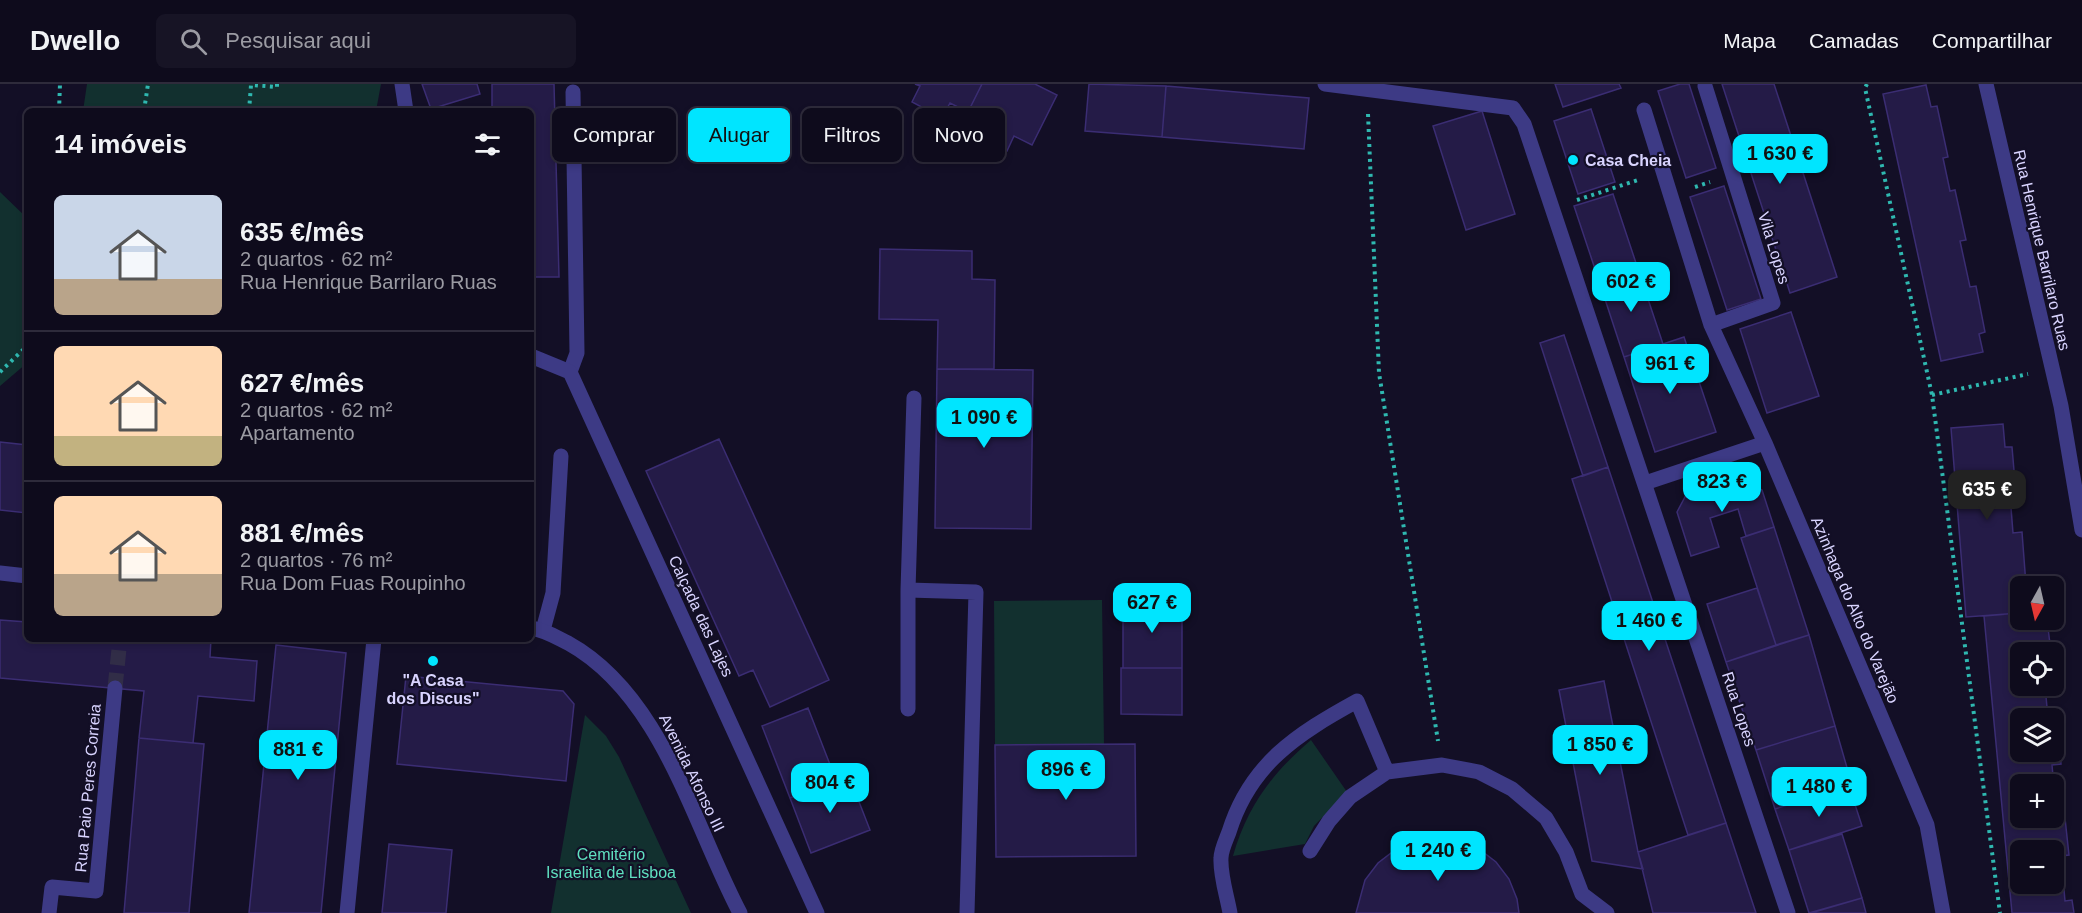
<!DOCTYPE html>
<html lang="pt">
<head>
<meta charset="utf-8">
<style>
	:root { --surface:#0e0b1c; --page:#171425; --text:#f1f3f6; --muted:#9b9ba3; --line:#2e2b3b; --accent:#00e5ff }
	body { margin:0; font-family:Helvetica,sans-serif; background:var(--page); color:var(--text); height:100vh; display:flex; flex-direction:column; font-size:22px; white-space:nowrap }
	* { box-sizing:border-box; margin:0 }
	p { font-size:20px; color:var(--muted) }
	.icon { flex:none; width:33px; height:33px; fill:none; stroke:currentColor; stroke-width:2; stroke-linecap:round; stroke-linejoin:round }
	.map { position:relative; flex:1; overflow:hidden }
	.sheet { position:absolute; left:24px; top:24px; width:510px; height:534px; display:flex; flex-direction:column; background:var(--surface); border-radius:9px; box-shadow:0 3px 9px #0003,0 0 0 2px var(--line) }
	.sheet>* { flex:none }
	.banner { position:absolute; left:552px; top:24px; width:570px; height:54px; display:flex; gap:12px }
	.needle { width:39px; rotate:188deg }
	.tools { position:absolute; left:2010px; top:492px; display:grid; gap:12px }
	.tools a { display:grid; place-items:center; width:54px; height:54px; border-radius:9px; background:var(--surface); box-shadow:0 3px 9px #0003,0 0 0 2px var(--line); font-size:30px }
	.price { position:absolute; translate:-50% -51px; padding:0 14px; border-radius:12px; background:var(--accent); color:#111; font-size:20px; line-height:39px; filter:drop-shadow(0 2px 3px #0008) }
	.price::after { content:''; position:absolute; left:50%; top:36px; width:18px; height:14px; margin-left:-9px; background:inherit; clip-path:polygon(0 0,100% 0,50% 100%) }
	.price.active { background:#222; color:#fff }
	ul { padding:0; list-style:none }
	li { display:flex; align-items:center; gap:18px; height:150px; padding:0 30px }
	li+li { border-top:2px solid var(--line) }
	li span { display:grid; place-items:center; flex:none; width:168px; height:120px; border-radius:9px; color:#555 }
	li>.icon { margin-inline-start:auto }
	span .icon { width:72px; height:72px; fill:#fffc; stroke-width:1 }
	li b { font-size:26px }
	h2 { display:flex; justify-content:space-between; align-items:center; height:72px; padding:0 30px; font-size:26px }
	.tag { padding:0 21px; border-radius:9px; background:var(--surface); box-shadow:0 3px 9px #0003,0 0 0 2px var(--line); font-size:21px; line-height:54px }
	.tag.active { background:var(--accent); color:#111 }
	header { display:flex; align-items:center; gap:36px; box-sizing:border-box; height:84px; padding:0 30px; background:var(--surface); border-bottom:2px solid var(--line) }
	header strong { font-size:28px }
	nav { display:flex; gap:33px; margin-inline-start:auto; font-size:21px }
	.search { width:420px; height:54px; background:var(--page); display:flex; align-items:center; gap:15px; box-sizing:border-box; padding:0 21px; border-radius:9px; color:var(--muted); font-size:22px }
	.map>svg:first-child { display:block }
	.green { fill:#12302f }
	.building { fill:#241b47; stroke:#3b2d73; stroke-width:1.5; fill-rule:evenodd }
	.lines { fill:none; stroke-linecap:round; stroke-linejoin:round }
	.minor-tunnel { stroke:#312d47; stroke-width:15; stroke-dasharray:15 8; stroke-linecap:butt }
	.path { stroke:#2fb8b0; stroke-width:4; stroke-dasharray:3 4.5; stroke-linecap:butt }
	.service { stroke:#3d3a85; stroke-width:15 }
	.minor { stroke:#3d3a85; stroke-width:15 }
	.tertiary { stroke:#3d3a85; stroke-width:15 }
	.poi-dot { fill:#00e5ff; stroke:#130f26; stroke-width:2 }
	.labels { text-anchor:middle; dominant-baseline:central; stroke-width:4.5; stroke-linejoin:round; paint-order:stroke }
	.poi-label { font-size:16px; font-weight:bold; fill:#d9d4ff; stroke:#130f26; text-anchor:start }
	.street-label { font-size:16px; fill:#d9d4ff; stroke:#130f26 }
	.park-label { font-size:16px; fill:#5fe0c0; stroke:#130f26 }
</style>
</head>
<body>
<header>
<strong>Dwello</strong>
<div class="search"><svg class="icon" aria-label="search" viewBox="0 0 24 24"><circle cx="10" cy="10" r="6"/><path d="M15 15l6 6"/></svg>Pesquisar aqui</div>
<nav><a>Mapa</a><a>Camadas</a><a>Compartilhar</a></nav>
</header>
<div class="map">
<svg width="2082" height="829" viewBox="0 0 2082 829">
	<rect width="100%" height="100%" fill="#130f26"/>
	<path class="green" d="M87,0H381L376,27H83Z
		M0,108L27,134V279L0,302Z
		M1102,516L1104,661H995L994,517Z
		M585,631L606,652L619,673L691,829H551Z
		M1311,656L1347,708L1314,742L1305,760L1233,772C1247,723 1272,689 1311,656Z"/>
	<path class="building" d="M422,0H477L480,10L431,25Z
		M492,0H554L559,193H531V27H492Z
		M915,0H982L968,28L950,19L942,34L912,18L920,2Z
		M982,0H1035L1057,11L1032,61L1014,52L1007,67L977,51L984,37L968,28Z
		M1089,0L1166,2L1162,53L1085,47Z
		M1555,0H1619L1621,4L1563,23Z
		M1680,0H1689L1716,84L1686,94L1658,7Z
		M1722,0H1774L1837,193L1790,209Z
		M1926,1L1931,23L1937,22L1948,73L1943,74L1950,107L1955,106L1966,156L1960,157L1970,203L1976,202L1985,248L1979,250L1983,268L1941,277L1883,10Z
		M1166,2L1309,14L1304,65L1162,53Z
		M1591,25L1615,98L1578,110L1554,37Z
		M1482,27L1515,130L1466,146L1433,42Z
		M1724,102L1761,215L1727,226L1690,113Z
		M1613,110L1638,185L1599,197L1574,122Z
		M880,165L972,167V195L995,196L994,285H937L938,236L879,235Z
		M1638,185L1663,260L1624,273L1599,197Z
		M1791,228L1819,312L1767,329L1740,245Z
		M1564,251L1608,383L1583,392L1540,259Z
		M1684,253L1716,348L1655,368L1624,273Z
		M937,285L1033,286L1031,445L935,444Z
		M2003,340L2005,363H2012L2016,410L2010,411L2013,449L2022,448L2026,501L2018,502L2020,529L1966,533L1951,344Z
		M719,355L829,596L770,623L753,586L739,592L646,387Z
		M0,358L27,361V429L0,426Z
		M1608,383L1726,739L1688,751L1572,395Z
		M1739,394L1762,406L1774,443L1746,452L1738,425L1710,434L1719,463L1691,472L1677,428L1686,411Z
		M1774,443L1809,551L1776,561L1741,454Z
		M1757,504L1776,561L1726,578L1707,520Z
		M1123,515H1182V584H1123Z
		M2020,529V536H2039V545L2048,544L2051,568H2020V602H2045L2048,634H2020V668H2054V635H2056L2061,680L2052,681L2056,726L2064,725L2069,771L2061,772L2065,817L2072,816L2074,829H2012L1984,532ZM2020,700H2054V734H2020ZM2020,766H2054V800H2020Z
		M0,536L27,538V555H211L210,573L257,577L254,617L198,612L193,659L139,654L144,607L0,594Z
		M1809,551L1835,642L1756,666L1726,578Z
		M276,561L346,569L321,829H249Z
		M1121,584H1182V631L1121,630Z
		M406,592L563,607L574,620L566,697L397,680Z
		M1604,597L1638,768L1643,785L1592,777L1559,606Z
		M808,624L836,696L790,714L762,642Z
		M1835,642L1852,701L1775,725L1756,666Z
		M139,654L204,660L189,829H124Z
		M1135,660L1136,772L996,773L995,661Z
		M849,692L870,746L811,769L790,714Z
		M1849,702L1862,742L1789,766L1775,725Z
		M1726,739L1756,829H1653L1638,768Z
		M1842,750L1862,814L1809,829L1789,766Z
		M1437,755L1458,757L1479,765L1496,778L1509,795L1517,815L1519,829H1356L1365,796L1378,779L1395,766L1415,758Z
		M389,760L452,766L446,829H382Z
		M1862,814L1866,829H1811Z"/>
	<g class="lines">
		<path class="minor-tunnel" d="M115,604L120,555"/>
		<path class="path" d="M1867,0L1865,4L1932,311L2000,829
			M59,27L60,0
			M144,27L148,0
			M249,27L251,1L277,3V0
			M1368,30L1379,289L1438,657
			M1695,103L1710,98
			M1577,116L1641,95
			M0,288L27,262
			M1932,311L2028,290"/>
		<path class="service" d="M570,288L577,269L573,8
			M914,314L908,506L976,508L967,829
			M908,506V625
			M543,546L553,509L561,372
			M1310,767L1329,737L1350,713L1387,688L1442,681L1479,688L1512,705L1546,734L1566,768L1582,810L1607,829
			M1230,829C1227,812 1220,791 1221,774C1221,766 1226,756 1229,748C1250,680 1297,650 1357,617L1387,688"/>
		<path class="minor" d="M402,0L406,27
			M1325,0L1513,24L1524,40L1788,829
			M1986,0L2061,322L2082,446
			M1705,2L1773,219L1711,241
			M1644,26L1711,241L1765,359
			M531,272L570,288L817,829
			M1645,399L1765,359L1927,741L1943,829
			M49,829L52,803L96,807L115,604
			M347,829L374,555"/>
		<path class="tertiary" d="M0,489L27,492
			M531,544C545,546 556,553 568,559C662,611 693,740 740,829"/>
	</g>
	<g class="poi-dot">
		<circle cx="1573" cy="76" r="6"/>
		<circle cx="433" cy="577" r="6"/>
	</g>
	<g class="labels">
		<g class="poi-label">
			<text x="1585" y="76">Casa Cheia</text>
			<text x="433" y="596" text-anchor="middle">"A Casa<tspan x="433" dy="18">dos Discus"</tspan></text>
		</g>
		<g class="street-label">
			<text transform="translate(1774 164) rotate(73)">Vila Lopes</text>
			<text transform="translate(2042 166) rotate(77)">Rua Henrique Barrilaro Ruas</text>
			<text transform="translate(1855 526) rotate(67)">Azinhaga do Alto do Varejão</text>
			<text transform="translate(701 532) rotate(65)">Calçada das Lajes</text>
			<text transform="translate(1739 625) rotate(72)">Rua Lopes</text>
			<text transform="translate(692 689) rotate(64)">Avenida Afonso III</text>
			<text transform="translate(88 704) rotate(-85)">Rua Paio Peres Correia</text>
		</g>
		<g class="park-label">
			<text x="611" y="770">Cemitério<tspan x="611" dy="18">Israelita de Lisboa</tspan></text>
		</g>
	</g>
</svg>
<div class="tools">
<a><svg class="needle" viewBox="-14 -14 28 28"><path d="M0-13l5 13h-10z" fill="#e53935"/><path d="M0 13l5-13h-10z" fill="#9b9ba3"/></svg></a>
<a><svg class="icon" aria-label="locate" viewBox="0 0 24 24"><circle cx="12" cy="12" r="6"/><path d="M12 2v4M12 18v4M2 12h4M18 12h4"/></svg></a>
<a><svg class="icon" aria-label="layers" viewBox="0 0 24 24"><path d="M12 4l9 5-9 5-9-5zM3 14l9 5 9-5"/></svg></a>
<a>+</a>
<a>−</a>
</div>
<b class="price" style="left:1780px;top:101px">1 630 €</b>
<b class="price" style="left:1631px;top:229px">602 €</b>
<b class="price" style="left:1670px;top:311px">961 €</b>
<b class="price" style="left:984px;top:365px">1 090 €</b>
<b class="price" style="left:1722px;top:429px">823 €</b>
<b class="price active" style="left:1987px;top:437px">635 €</b>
<b class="price" style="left:1152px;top:550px">627 €</b>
<b class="price" style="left:1649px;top:568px">1 460 €</b>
<b class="price" style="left:1600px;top:692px">1 850 €</b>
<b class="price" style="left:298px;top:697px">881 €</b>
<b class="price" style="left:1066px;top:717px">896 €</b>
<b class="price" style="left:830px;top:730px">804 €</b>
<b class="price" style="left:1819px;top:734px">1 480 €</b>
<b class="price" style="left:1438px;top:798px">1 240 €</b>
<div class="banner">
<a class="tag">Comprar</a>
<a class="tag active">Alugar</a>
<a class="tag">Filtros</a>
<a class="tag">Novo</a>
</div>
<section class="sheet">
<h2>14 imóveis<svg class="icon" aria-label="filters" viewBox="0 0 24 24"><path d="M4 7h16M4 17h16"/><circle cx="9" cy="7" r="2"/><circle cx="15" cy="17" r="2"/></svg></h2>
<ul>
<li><span style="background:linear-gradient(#c9d6e8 70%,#b9a48a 0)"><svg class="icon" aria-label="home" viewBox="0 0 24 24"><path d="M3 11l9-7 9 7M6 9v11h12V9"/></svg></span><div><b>635 €/mês</b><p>2 quartos · 62 m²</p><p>Rua Henrique Barrilaro Ruas</p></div></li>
<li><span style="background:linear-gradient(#ffd9b3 75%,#c2b280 0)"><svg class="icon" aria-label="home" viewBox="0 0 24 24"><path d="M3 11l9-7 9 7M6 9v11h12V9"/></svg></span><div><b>627 €/mês</b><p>2 quartos · 62 m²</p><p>Apartamento</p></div></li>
<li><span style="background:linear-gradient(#ffd9b3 65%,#b9a48a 0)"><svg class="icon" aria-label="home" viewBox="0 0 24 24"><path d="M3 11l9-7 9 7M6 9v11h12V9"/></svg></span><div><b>881 €/mês</b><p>2 quartos · 76 m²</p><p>Rua Dom Fuas Roupinho</p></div></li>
</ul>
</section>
</div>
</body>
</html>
